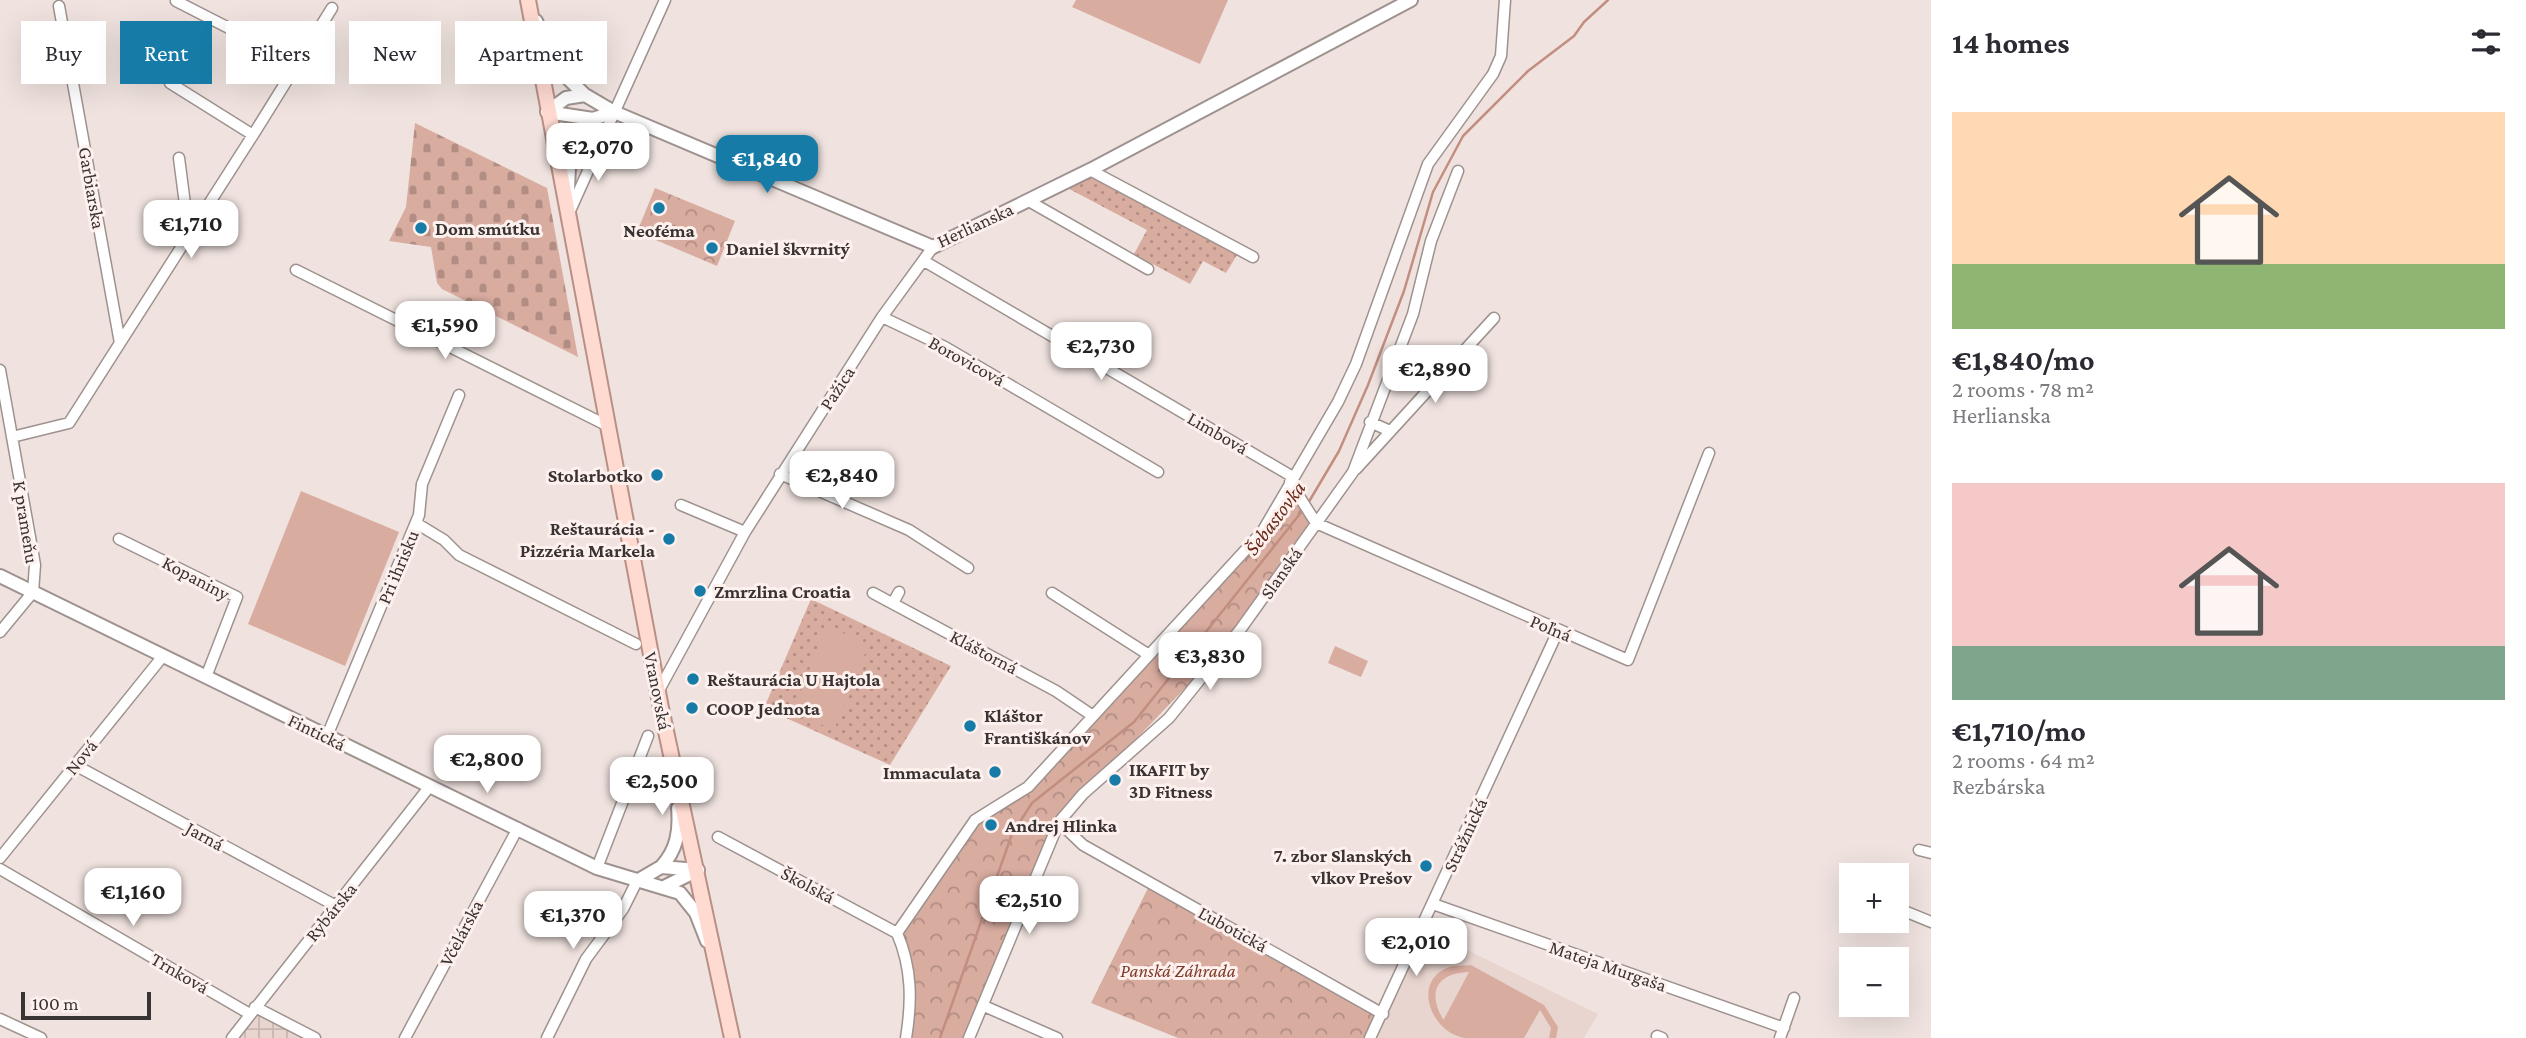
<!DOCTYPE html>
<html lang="en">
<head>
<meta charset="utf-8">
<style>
	:root { --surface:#fff; --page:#f2f2f3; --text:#2b2b33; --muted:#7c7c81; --accent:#167ba6 }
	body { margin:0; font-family:"Crimson Pro",serif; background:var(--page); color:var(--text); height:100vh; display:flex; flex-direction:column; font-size:26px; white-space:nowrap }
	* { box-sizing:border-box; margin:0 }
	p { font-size:23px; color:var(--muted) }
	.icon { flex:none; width:38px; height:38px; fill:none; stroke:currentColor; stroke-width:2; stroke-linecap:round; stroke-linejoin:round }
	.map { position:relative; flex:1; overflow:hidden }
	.drawer { display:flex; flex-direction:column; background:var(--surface); width:595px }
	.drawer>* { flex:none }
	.top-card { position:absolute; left:21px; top:21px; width:665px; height:63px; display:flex; gap:14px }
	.fabs { position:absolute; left:1839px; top:863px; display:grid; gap:14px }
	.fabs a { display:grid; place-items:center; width:70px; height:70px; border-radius:0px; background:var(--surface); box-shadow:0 7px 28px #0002; font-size:35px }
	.scale { position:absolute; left:21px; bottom:18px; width:130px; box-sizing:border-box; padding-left:7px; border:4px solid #393433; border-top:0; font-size:19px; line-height:24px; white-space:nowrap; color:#393433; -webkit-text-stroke:5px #fdf0ed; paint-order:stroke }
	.price { position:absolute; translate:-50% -60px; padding:0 16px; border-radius:14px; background:#fff; color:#222; font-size:23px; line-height:46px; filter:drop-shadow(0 2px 4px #0008) }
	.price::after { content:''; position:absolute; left:50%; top:42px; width:21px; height:16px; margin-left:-10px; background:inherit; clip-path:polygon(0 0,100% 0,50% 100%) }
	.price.current { background:var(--accent); color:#fff }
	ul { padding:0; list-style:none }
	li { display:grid; align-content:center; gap:14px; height:371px; padding:0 21px }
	li span { display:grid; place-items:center; height:217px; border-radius:0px; color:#555 }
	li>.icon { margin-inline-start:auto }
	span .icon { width:126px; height:126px; fill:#fffc; stroke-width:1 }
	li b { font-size:30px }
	h2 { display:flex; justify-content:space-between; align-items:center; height:84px; padding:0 21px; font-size:30px }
	.pill { padding:0 24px; border-radius:0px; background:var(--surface); box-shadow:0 7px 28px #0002; font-size:24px; line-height:63px }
	.pill.current { background:var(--accent); color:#fff }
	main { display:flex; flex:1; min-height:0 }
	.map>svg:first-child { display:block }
	.built { fill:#e9d5cf }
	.industrial { fill:url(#industrial-grid) }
	.grass { fill:url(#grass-dots) }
	.cemetery { fill:url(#cemetery-stones) }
	.park { fill:url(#park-crowns) }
	.garden { fill:#d9aca0; fill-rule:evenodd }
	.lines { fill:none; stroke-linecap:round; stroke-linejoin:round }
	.stream { stroke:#c28e80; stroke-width:2.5 }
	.minor-casing { stroke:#9e928f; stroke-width:13 }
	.tertiary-casing { stroke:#9e928f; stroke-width:16 }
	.primary-casing { stroke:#b89086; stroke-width:18 }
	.minor { stroke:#fff; stroke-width:10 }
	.tertiary { stroke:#fff; stroke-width:12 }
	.primary { stroke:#fedad1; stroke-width:14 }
	.poi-dot { fill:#167ba6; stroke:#fdf0ed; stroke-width:2.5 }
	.labels { text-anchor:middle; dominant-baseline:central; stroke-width:6; stroke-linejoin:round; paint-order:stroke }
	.street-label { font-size:19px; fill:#393433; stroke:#fdf0ed }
	.poi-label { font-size:19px; font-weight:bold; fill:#393433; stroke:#fdf0ed; text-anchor:start }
	.park-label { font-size:19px; font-style:italic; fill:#7e3b2a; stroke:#fdf0ed }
	.water-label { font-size:21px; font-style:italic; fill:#6b2a19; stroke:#fdf0ed }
</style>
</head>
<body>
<main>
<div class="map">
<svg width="1931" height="1038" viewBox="0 0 1931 1038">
	<defs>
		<pattern id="industrial-grid" width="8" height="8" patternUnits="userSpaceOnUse" patternTransform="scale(1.75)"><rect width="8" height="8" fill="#e9d5cf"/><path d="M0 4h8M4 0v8" fill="none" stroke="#c9b7b2"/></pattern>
		<pattern id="grass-dots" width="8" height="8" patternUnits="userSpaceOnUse" patternTransform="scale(1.75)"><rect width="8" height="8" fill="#d9aca0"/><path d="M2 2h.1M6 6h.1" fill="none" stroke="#b18d83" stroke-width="1.8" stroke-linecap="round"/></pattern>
		<pattern id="cemetery-stones" width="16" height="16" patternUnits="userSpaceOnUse" patternTransform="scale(1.75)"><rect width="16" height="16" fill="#d9aca0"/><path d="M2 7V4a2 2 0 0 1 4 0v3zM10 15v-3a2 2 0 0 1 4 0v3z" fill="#b18d83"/></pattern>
		<pattern id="park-crowns" width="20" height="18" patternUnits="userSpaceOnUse" patternTransform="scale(1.75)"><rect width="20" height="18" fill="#d9aca0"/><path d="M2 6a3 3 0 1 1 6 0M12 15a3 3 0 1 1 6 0" fill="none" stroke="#b18d83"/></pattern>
	</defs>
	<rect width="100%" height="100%" fill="#f0e3df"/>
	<path class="built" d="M1422,928L1598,1014L1584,1038H1369Z"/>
	<path class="industrial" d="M251,1008L315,1038H229Z"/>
	<path class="grass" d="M1080,169L1237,255L1226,273L1203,261L1190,284L1134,254L1147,230L1056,182Z
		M811,599L951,666L890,765L764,708Z"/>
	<path class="cemetery" d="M415,123L547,188L578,357L442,289L437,283L431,247L389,241L406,207Z"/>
	<path class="park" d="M655,188L735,221L717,266L637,232Z
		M1290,484L1315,520L1216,656L1059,819L966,1038H904L910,987L896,930L962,835L1028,787L1233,564Z
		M1151,882L1382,1014L1369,1038H1178L1091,1003Z"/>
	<path class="garden" d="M1076,0H1228L1200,64L1072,7Z
		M301,491L399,532L345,666L248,624Z
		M827,626L869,644L834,730L792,712Z
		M1335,646L1368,661L1361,677L1328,663Z
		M1471,965L1544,1005L1558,1027L1556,1038H1549L1551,1028L1540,1010L1524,1038C1505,1038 1483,1038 1464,1038C1431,1032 1411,981 1449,967C1455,965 1465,966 1471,965ZM1469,972L1444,1019H1443C1427,992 1437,973 1469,972Z"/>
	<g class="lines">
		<path class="stream" d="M1307,505L1339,451L1368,385L1404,291L1433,192L1463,136L1528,71L1574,36L1584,22L1608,0
			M940,1038L1012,834L1032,803L1134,722L1303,510"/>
		<g class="minor-casing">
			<path id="minor" d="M176,1L297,63
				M170,83L253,135L189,235
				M253,135L332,8
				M1090,170L1253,257
				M1027,200L1148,269
				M569,213L665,0
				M924,261L1293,477
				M296,270L606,425
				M882,317L945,347L1158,472
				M120,343L189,235L179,158
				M0,370L35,565L33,592L0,632
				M1370,422L1390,431
				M12,437L69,423L120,343L59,6
				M1356,469L1494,318
				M780,474L909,530L968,568
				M1290,482L1316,523L1628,660L1709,453
				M681,505L745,532
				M416,523L444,540L459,555L636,644
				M119,539L237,597L206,677
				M873,593L1056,691L1093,716
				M1052,593L1149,655
				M893,603L899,592
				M658,692L745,532L882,317L933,247
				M327,736L419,515L422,484L459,395
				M75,765L336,906
				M1059,822L1083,845L1383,1014
				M718,837L897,933
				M1919,850L1931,853
				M0,858L163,656
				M597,868L648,736
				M0,869L250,1014
				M1433,904L1784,1028
				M1897,908L1931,922
				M984,1006L1057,1038
				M255,1007L315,1038
				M0,1019L41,1038
				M1657,1036L1662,1038
				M232,1038L430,786
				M405,1038L518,828
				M547,1038L586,959L623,909L637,881
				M906,1038C912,1001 912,968 897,933L975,820L1028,787L1262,532L1338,402L1356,364L1428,164L1493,74L1501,56L1505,0
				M969,1038L1059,822L1083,794L1169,718L1240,630L1353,472L1413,314L1431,241L1458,171
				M1370,1038L1558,631
				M1780,1038L1794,998"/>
		</g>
		<g class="tertiary-casing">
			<path id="tertiary" d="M536,21L556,67L585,95
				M547,112L566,98L585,95L614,112L933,247L1090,170L1411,0
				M547,112L593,119L614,112
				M568,193C569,164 567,136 593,119
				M0,576L597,868L680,893L696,913L707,941
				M661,867C677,850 680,831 678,808
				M637,881L661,867L698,870
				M664,887L698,870"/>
		</g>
		<g class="primary-casing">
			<path id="primary" d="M528,0L661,708L732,1038"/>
		</g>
		<use href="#minor" class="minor"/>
		<use href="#tertiary" class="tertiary"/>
		<use href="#primary" class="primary"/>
	</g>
	<g class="poi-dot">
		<circle cx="659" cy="208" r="7"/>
		<circle cx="421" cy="228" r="7"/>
		<circle cx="712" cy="248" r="7"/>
		<circle cx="657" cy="475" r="7"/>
		<circle cx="669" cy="539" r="7"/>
		<circle cx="700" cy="591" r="7"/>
		<circle cx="693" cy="679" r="7"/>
		<circle cx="692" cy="708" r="7"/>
		<circle cx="970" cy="726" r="7"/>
		<circle cx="995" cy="772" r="7"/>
		<circle cx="1115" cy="780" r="7"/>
		<circle cx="991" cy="825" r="7"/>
		<circle cx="1426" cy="866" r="7"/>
	</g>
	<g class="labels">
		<g class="street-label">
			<text transform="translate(92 188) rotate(80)">Garbiarska</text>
			<text transform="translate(975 225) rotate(-25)">Herlianska</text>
			<text transform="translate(967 361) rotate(29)">Borovicová</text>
			<text transform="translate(837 388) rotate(-57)">Pažica</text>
			<text transform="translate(1218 433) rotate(30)">Limbová</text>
			<text transform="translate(26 522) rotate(81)">K prameňu</text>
			<text transform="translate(398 567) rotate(-67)">Pri ihrisku</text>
			<text transform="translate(1281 573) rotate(-55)">Slanská</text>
			<text transform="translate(196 578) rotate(28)">Kopaniny</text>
			<text transform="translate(1551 628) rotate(23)">Poľná</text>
			<text transform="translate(984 652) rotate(28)">Kláštorná</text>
			<text transform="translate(658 691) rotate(79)">Vranovská</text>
			<text transform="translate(317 732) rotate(26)">Fintická</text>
			<text transform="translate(81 757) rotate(-51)">Nová</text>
			<text transform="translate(1465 835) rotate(-65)">Strážnická</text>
			<text transform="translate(205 836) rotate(29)">Jarná</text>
			<text transform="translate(808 885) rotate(28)">Školská</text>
			<text transform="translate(331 912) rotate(-51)">Rybárska</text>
			<text transform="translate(1233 929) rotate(29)">Ľubotická</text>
			<text transform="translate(461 933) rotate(-62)">Včelárska</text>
			<text transform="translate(1608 966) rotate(19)">Mateja Murgaša</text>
			<text transform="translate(180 973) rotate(30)">Trnková</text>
		</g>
		<g class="poi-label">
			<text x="435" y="228">Dom smútku</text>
			<text x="659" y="230" text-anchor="middle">Neoféma</text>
			<text x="726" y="248">Daniel škvrnitý</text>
			<text x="643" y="475" text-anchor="end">Stolarbotko</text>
			<text x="655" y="528" text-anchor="end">Reštaurácia -<tspan x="655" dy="22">Pizzéria Markela</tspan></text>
			<text x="714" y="591">Zmrzlina Croatia</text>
			<text x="707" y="679">Reštaurácia U Hajtola</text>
			<text x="706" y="708">COOP Jednota</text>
			<text x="984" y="715">Kláštor<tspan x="984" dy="22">Františkánov</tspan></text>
			<text x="1129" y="769">IKAFIT by<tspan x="1129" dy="22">3D Fitness</tspan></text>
			<text x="981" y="772" text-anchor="end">Immaculata</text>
			<text x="1005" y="825">Andrej Hlinka</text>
			<text x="1412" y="855" text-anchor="end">7. zbor Slanských<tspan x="1412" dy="22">vlkov Prešov</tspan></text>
		</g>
		<g class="park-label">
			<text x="1178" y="970">Panská Záhrada</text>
		</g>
		<g class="water-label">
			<text transform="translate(1275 518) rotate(-53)">Šebastovka</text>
		</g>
	</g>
</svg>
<div class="fabs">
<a>+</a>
<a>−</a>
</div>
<div class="scale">100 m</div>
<b class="price" style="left:598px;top:183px">€2,070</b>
<b class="price current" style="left:767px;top:195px">€1,840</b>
<b class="price" style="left:191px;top:260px">€1,710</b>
<b class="price" style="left:445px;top:361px">€1,590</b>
<b class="price" style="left:1101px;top:382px">€2,730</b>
<b class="price" style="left:1435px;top:405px">€2,890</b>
<b class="price" style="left:842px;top:511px">€2,840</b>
<b class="price" style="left:1210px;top:692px">€3,830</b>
<b class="price" style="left:487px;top:795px">€2,800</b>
<b class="price" style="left:662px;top:817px">€2,500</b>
<b class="price" style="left:133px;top:928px">€1,160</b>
<b class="price" style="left:1029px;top:936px">€2,510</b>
<b class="price" style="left:573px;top:951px">€1,370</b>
<b class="price" style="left:1416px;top:978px">€2,010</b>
<div class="top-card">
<a class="pill">Buy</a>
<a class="pill current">Rent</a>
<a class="pill">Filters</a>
<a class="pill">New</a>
<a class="pill">Apartment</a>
</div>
</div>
<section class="drawer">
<h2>14 homes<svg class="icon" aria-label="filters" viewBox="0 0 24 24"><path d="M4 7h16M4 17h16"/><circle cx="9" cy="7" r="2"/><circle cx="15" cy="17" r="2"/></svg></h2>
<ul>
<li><span style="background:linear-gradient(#ffd9b3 70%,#8fb573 0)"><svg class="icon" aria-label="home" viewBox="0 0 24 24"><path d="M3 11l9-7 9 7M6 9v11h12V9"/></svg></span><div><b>€1,840/mo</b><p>2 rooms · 78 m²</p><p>Herlianska</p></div></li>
<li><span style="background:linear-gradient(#f6c9c9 75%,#7fa58c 0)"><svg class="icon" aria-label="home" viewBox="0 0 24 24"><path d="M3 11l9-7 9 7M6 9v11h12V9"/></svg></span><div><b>€1,710/mo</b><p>2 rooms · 64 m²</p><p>Rezbárska</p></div></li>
</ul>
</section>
</main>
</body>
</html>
